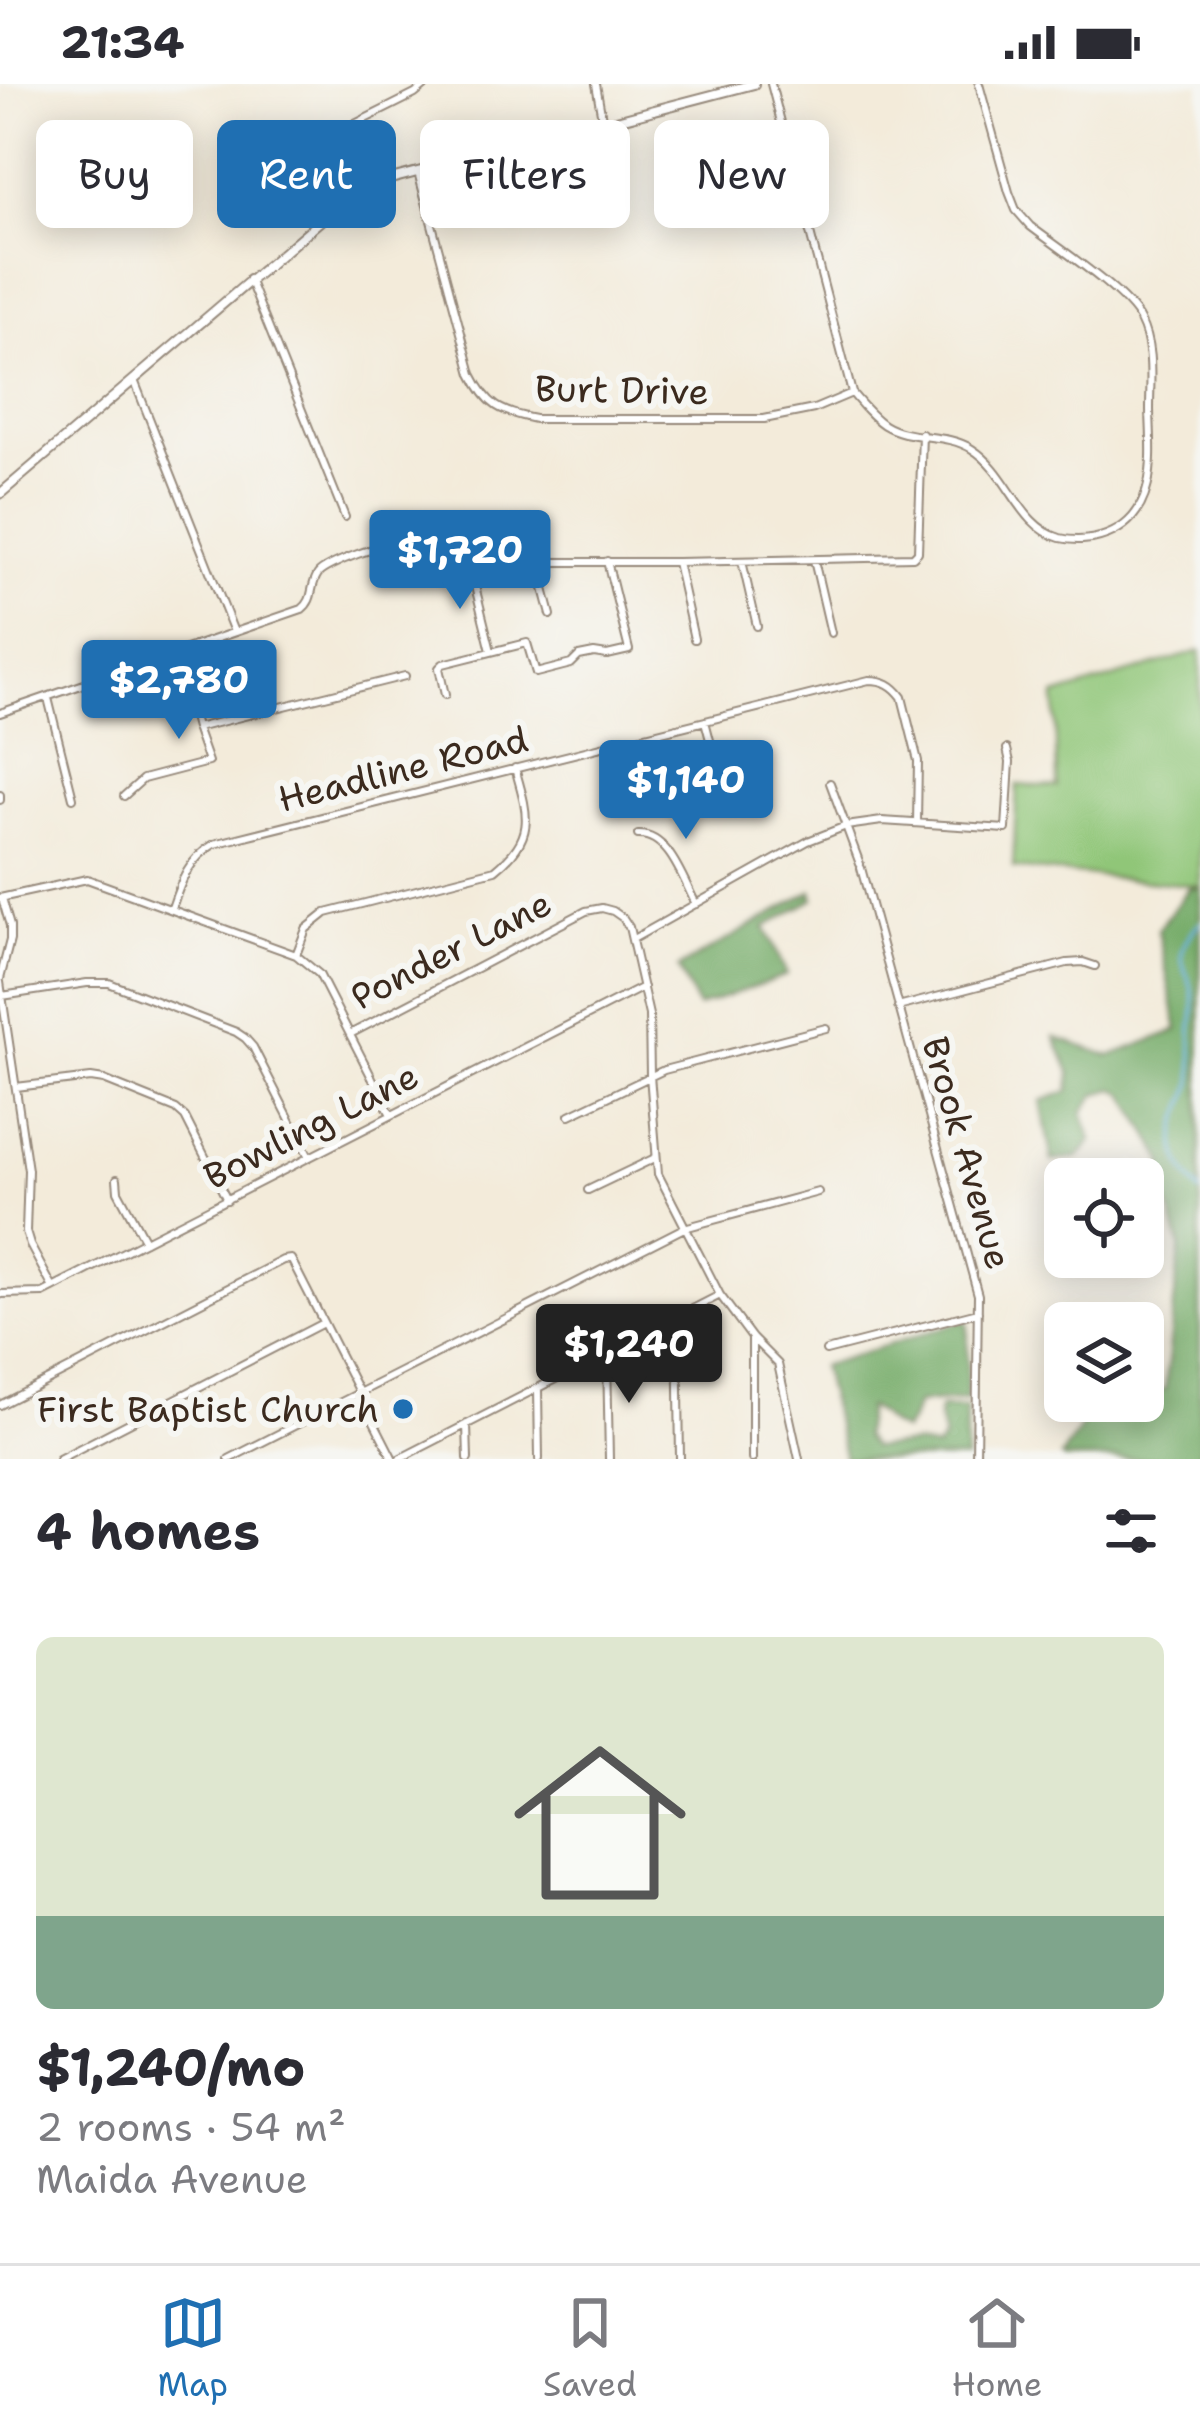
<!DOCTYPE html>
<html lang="en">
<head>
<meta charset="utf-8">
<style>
	:root { --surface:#fff; --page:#f7f7f7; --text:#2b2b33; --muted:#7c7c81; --line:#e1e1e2; --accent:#1f6fb2 }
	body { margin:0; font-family:"Shantell Sans",sans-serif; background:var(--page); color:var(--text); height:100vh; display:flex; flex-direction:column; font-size:45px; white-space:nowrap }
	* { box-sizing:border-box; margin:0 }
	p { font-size:39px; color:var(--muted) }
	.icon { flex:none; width:66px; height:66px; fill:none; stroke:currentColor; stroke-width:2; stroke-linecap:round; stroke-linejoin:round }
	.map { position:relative; height:1375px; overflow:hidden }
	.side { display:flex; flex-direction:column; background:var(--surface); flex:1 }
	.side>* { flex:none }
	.hud { position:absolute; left:36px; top:36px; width:1128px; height:108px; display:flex; gap:24px }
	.tools { position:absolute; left:1044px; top:1074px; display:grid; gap:24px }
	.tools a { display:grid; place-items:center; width:120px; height:120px; border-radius:18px; background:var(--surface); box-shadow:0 6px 30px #0003; font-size:60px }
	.price { position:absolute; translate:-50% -102px; padding:0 27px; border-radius:12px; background:var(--accent); color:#fff; font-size:39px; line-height:78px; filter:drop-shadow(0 3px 6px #0008) }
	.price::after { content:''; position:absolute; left:50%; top:72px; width:36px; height:27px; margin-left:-18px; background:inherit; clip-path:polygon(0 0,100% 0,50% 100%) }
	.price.selected { background:#222; color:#fff }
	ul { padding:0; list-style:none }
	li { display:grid; align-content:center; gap:24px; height:636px; padding:0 36px }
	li+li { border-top:3px solid var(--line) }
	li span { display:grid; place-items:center; height:372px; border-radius:18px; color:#555 }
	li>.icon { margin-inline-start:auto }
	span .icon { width:216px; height:216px; fill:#fffc; stroke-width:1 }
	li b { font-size:51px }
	h2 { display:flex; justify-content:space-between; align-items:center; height:144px; padding:0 36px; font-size:51px }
	.pill { padding:0 42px; border-radius:18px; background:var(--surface); box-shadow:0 6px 30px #0003; font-size:42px; line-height:108px }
	.pill.selected { background:var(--accent); color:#fff }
	.status { display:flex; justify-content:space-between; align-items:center; height:84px; padding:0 60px; background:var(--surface); direction:ltr }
	.status svg { height:33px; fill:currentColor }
	.tab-bar { display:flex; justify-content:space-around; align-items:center; height:168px; border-top:3px solid var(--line); background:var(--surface); font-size:33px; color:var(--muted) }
	.tab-bar a { display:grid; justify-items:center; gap:6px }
	.tab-bar .selected { color:var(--accent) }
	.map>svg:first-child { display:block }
	.green { fill:#90c678; stroke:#66784b; stroke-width:3 }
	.forest { fill:#74ab68; stroke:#586a43; stroke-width:3 }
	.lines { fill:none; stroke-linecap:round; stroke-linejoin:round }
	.stream { stroke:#69b2e0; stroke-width:3 }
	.minor-casing { stroke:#978a7c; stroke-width:10 }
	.tertiary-casing { stroke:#978a7c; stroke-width:12 }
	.minor { stroke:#fff; stroke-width:6 }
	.tertiary { stroke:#fff; stroke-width:8 }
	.poi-dot { fill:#1f6fb2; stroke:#f6f6f2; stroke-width:4.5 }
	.labels { text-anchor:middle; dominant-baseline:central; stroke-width:12; stroke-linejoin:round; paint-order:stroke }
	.street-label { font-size:36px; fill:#3b2a1e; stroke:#f6f6f2 }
	.poi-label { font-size:36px; fill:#3b2a1e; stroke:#f6f6f2; text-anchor:end }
</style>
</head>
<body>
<div class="status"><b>21:34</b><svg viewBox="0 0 49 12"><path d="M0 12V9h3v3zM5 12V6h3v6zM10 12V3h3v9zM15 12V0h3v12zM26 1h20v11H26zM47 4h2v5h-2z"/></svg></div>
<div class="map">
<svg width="1200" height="1375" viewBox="0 0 1200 1375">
	<rect width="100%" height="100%" fill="#f6f6f2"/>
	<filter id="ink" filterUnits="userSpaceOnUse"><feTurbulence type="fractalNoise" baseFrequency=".00833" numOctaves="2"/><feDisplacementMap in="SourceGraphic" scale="24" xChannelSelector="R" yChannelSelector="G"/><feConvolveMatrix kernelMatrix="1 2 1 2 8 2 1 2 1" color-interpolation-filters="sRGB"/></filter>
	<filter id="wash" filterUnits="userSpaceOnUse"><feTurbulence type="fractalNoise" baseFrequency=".004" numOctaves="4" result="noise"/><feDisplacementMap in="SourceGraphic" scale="48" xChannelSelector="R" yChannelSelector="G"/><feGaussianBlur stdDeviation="2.7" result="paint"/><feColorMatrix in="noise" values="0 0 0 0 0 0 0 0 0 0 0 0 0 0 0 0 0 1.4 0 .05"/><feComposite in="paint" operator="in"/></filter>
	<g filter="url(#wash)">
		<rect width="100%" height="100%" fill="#f3ebda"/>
		<path class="green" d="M1200,567V802L1013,784L1017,701L1057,703L1055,612Z"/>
		<path class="forest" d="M1189,804H1200V1375H1064L1061,1373L1092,1326L1124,1317H1143V1312L1165,1305L1180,1162L1158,1085L1165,1079L1125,1010L1115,1005L1097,1010L1083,1028L1092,1057L1079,1073L1052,1077L1041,1017L1069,1007L1071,990L1055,953L1110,972L1178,946L1158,846Z
			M812,807L814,815L765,843L787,891L697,923L678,884Z
			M963,1237L968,1239L967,1316L917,1319L911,1337L903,1347C884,1341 883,1329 867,1323L863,1352L872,1364L915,1360L936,1365L944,1355L938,1330L940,1324H966V1375H845L821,1282Z"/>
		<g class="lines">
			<path class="stream" d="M1200,838C1162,879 1196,886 1194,923C1194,936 1190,948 1192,960C1193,974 1195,984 1193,997C1189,1019 1174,1037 1176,1060C1177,1079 1189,1094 1200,1109"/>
		</g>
	</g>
	<g filter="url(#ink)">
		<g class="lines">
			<g class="minor-casing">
				<path id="minor" d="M596,0L603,40
					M771,0L852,309C862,321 872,333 884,341C910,357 945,348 972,365C1010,389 1018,442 1060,454C1077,458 1097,456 1113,448C1159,425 1151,369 1150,326C1150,296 1154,263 1140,236C1126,208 1057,163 1030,142L1016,126L1009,108L979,0
					M339,48L415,10L427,0
					M418,88L472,290C488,322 500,328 535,335H764L814,325L852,309
					M249,195L345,433
					M134,296L234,548
					M814,476L831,549
					M742,477L757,542
					M469,478L491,567
					M537,478L551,531
					M677,478L694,555
					M445,611L439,584L443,580L527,559L536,589L571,580L579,572L594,569L607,571L629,566L607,477
					M48,614L73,714
					M0,629L302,525C315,515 309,503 318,490C326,480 389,456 401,461C410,464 418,473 426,478H677L913,473L918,468L922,350
					M705,637L719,691L726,702
					M196,644L405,592
					M830,699L860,780
					M0,711V716
					M124,712L143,695L208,678L196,644L176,569
					M638,751C669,750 683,796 696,820
					M861,784L978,1211L976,1375
					M0,814L87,795L296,871L319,890L391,1031
					M172,824C181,797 189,775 214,760L869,596C884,596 893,601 902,613L918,677L917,739
					M633,855L808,757L846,742L882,737L1006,745L1010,678L1007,665
					M296,871L306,845L326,829L495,786C537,753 528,730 515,684
					M0,895L10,856V842L2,814
					M0,898L28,1086L26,1148L30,1161L53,1204
					M2,912L87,899H109L236,948L245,954L253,963L309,1073
					M898,923L1067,879L1083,878L1095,882
					M350,950L586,827L602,824L613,827L623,834L629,843L649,931L650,991L658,1090L720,1211L752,1254L778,1280L799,1375
					M16,1003L91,994L104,996L176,1025L185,1033L227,1116
					M570,1031L664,986L826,944
					M117,1095L118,1107L145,1157
					M588,1106L655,1074
					M0,1210L43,1209L643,903
					M678,1235L680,1375
					M826,1267L978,1228
					M607,1271L609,1375
					M538,1304L539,1375
					M0,1321L283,1176L291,1175L393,1375
					M467,1340L468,1375
					M59,1375L323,1239
					M229,1375L684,1144L818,1108
					M399,1375L720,1211
					M752,1375V1254"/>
			</g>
			<g class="tertiary-casing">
				<path id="tertiary" d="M0,410L360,103L754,0"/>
			</g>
			<use href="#minor" class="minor"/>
			<use href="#tertiary" class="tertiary"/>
		</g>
	</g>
	<circle class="poi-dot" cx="403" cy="1325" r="12"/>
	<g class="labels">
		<g class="street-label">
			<text transform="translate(622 306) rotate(1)">Burt Drive</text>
			<text transform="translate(403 685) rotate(-14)">Headline Road</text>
			<text transform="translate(451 866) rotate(-27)">Ponder Lane</text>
			<text transform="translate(311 1042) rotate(-27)">Bowling Lane</text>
			<text transform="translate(967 1069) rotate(74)">Brook Avenue</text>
		</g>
		<g class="poi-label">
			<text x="379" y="1325">First Baptist Church</text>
		</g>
	</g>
</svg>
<div class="tools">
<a><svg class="icon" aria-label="locate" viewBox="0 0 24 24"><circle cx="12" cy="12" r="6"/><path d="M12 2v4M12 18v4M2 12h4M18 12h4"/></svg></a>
<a><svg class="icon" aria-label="layers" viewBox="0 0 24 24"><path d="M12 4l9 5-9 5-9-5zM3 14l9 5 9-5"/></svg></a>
</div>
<b class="price" style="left:460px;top:528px">$1,720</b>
<b class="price" style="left:179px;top:658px">$2,780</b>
<b class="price" style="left:686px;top:758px">$1,140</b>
<b class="price selected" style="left:629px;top:1322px">$1,240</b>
<div class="hud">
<a class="pill">Buy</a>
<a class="pill selected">Rent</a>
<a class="pill">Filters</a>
<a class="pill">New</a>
</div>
</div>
<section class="side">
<h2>4 homes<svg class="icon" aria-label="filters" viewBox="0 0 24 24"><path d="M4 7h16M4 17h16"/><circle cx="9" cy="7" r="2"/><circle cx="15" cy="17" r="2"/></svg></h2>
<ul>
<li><span style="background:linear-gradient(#dfe7d0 75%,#7fa58c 0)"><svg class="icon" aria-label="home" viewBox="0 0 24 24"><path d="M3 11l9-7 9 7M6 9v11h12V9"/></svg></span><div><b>$1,240/mo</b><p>2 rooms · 54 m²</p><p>Maida Avenue</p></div></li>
</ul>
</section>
<nav class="tab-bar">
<a class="selected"><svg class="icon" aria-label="map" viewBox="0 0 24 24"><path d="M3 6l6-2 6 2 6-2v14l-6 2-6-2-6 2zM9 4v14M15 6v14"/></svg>Map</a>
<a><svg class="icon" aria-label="saved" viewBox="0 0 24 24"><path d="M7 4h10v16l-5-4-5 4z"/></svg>Saved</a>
<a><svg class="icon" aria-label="home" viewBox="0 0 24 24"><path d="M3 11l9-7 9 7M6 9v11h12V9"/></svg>Home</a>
</nav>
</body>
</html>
